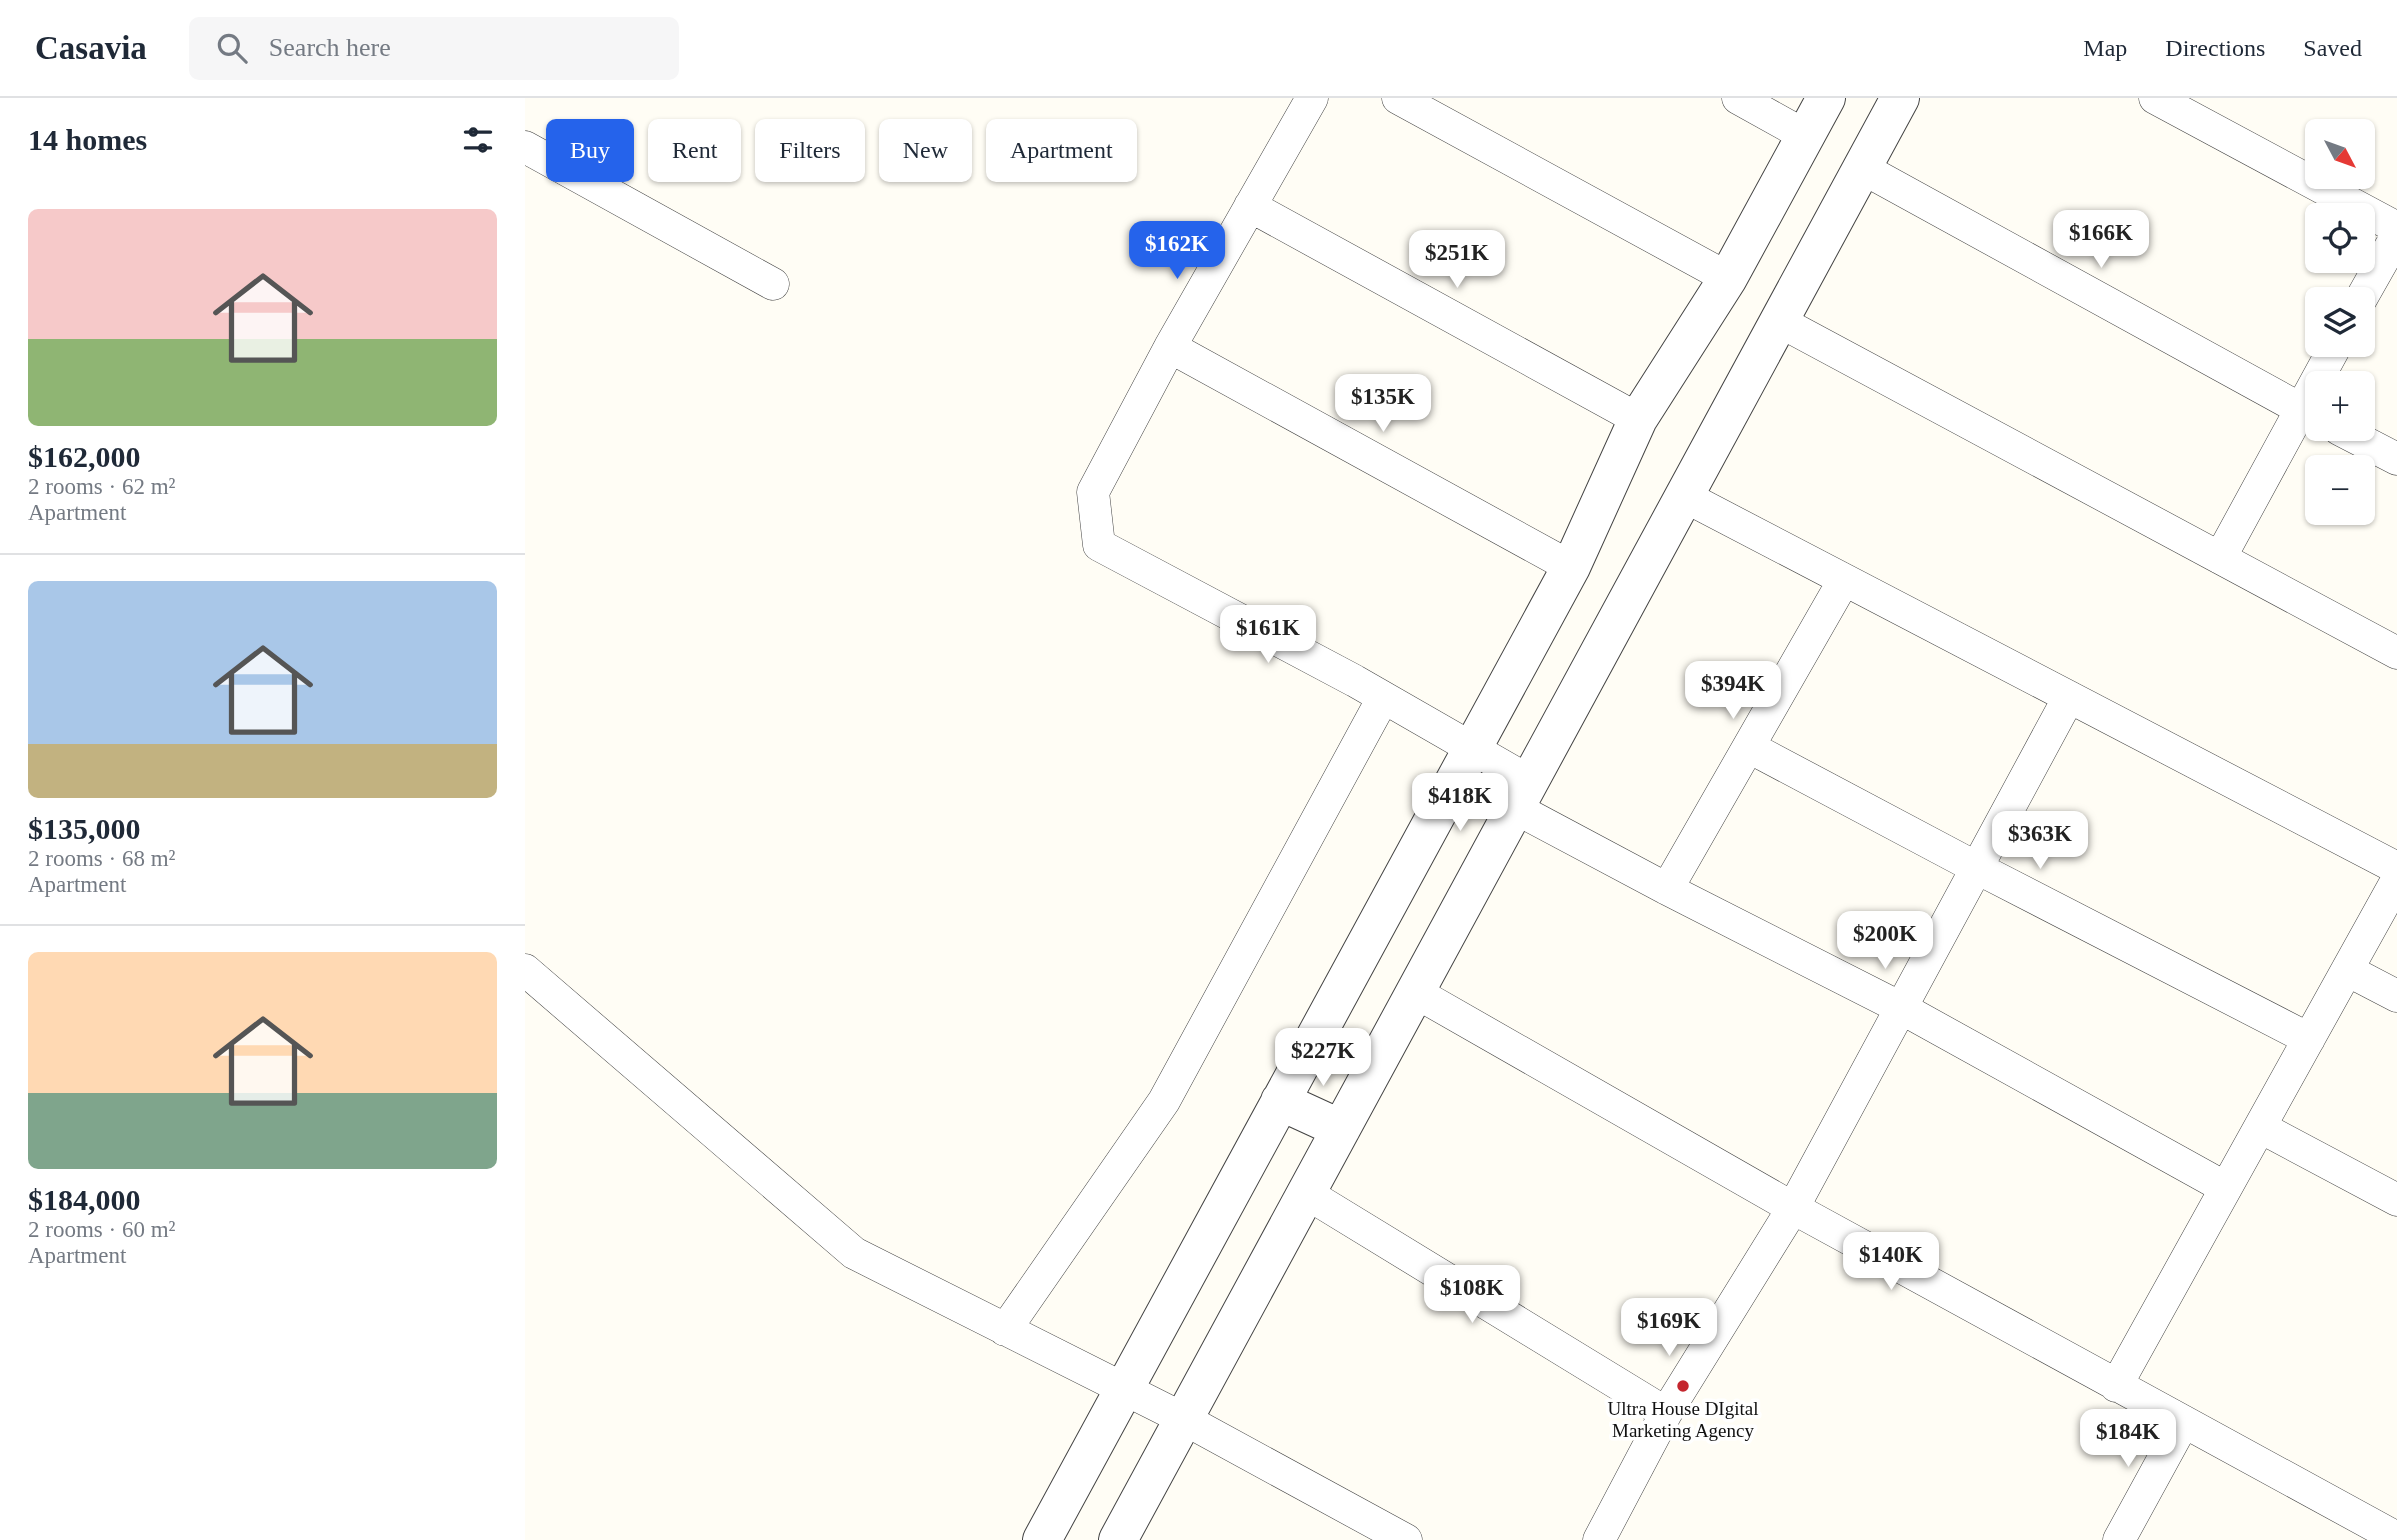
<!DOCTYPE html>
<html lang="en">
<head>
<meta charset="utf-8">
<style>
	:root { --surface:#fff; --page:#f6f6f7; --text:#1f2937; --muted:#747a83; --line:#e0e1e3; --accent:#2563eb }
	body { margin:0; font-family:"Times New Roman",serif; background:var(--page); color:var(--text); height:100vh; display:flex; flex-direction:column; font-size:26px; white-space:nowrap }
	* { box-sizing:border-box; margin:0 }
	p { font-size:23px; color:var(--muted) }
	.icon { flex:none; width:38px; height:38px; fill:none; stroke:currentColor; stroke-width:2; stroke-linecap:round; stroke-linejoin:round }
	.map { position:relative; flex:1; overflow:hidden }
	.sheet { display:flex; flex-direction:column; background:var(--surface); width:525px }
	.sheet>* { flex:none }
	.guide { position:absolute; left:21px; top:21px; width:665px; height:63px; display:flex; gap:14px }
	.needle { width:46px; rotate:131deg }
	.fabs { position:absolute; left:1780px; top:21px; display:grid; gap:14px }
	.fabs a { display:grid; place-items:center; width:70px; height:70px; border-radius:10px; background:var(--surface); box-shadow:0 2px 5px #0004; font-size:35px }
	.price { position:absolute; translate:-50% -60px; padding:0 16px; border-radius:14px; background:#fff; color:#222; font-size:23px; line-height:46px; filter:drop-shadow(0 2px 4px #0008) }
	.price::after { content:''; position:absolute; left:50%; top:42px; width:21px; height:16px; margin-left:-10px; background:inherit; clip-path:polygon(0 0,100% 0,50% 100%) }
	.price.current { background:var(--accent); color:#fff }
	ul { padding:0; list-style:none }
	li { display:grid; align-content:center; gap:14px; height:371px; padding:0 28px }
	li+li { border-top:2px solid var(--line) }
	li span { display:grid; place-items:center; height:217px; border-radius:10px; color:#555 }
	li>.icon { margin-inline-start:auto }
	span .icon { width:126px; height:126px; fill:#fffc; stroke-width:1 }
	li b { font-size:30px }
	h2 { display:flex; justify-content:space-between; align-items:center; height:84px; padding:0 28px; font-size:30px }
	.pill { padding:0 24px; border-radius:10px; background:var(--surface); box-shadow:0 2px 5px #0004; font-size:24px; line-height:63px }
	.pill.current { background:var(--accent); color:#fff }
	header { display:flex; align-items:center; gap:42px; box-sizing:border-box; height:98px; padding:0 35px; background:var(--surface); border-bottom:2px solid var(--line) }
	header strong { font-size:33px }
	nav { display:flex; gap:38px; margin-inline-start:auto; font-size:24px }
	.search { width:490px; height:63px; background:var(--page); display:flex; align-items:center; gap:18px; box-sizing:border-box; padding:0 24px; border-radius:10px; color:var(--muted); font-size:26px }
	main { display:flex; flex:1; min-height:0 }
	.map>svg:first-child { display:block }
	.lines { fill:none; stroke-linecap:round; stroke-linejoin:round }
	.minor-casing { stroke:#444; stroke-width:33 }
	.tertiary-casing { stroke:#444; stroke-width:40 }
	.minor { stroke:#fff; stroke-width:32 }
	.tertiary { stroke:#fff; stroke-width:38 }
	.poi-dot { fill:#c4262e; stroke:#fff; stroke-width:2.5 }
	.labels { text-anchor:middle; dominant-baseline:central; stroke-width:7; stroke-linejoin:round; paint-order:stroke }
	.poi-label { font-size:19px; fill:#111; stroke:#fff }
</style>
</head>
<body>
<header>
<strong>Casavia</strong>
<div class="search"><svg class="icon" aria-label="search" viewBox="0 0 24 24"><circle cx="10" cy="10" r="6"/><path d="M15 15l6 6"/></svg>Search here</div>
<nav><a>Map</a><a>Directions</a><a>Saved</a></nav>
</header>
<main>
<section class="sheet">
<h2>14 homes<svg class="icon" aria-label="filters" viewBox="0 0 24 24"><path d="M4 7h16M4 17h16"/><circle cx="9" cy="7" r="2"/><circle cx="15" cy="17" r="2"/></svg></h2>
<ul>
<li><span style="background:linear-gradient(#f6c9c9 60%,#8fb573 0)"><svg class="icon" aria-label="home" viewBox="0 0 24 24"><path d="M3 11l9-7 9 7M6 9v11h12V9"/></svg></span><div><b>$162,000</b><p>2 rooms · 62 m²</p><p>Apartment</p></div></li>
<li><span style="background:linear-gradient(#a9c7e8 75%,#c2b280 0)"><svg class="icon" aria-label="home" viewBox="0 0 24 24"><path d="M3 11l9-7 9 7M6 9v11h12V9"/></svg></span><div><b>$135,000</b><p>2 rooms · 68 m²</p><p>Apartment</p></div></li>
<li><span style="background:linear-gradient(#ffd9b3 65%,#7fa58c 0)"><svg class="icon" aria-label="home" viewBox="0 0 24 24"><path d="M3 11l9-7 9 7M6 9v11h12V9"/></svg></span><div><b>$184,000</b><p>2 rooms · 60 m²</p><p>Apartment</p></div></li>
</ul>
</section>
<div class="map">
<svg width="1872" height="1442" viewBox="0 0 1872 1442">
	<rect width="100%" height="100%" fill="#fffdf5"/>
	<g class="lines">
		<g class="minor-casing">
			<path id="minor" d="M787,0L645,249L568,394L574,447L830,583L1004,683
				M873,0L1203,180
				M1213,0L1281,38
				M1630,0L1872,130
				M0,49L248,186
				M1337,70L1792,320
				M725,108L1113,321
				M1836,201L1872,137
				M1254,223L1872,555
				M645,249L1046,469
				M1814,331L1872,361
				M1159,398L1872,770
				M1695,460L1811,247
				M1224,649L1452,770L1784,941
				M990,710L1142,791L1376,910L1701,1090
				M1142,791L1319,482
				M0,872L329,1155L659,1321L881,1442
				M1822,872L1872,898
				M890,894L1268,1110L1872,1440
				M1735,1029L1872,1102
				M781,1095L1141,1315
				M480,1232L639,1003L858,600
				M1591,1288L1872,782
				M1074,1442L1141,1315L1268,1110L1544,599
				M1594,1442L1658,1325"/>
		</g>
		<g class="tertiary-casing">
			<path id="tertiary" d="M755,1003L816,1031
				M517,1442L1046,469L1113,321L1203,180L1301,0
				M593,1442L1375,0"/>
		</g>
		<use href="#minor" class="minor"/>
		<use href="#tertiary" class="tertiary"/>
	</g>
	<circle class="poi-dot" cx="1158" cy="1288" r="7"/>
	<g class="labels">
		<g class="poi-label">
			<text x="1158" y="1310">Ultra House DIgital<tspan x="1158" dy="22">Marketing Agency</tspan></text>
		</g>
	</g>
</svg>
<div class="fabs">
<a><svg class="needle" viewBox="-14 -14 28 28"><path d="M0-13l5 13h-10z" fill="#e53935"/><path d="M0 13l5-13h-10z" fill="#747a83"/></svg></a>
<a><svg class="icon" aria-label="locate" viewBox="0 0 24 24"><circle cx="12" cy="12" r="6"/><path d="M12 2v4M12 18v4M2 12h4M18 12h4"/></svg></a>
<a><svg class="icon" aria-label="layers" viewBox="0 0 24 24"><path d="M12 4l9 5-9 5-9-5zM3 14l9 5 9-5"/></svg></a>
<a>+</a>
<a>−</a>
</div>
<b class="price" style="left:1576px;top:172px">$166K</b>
<b class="price current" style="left:652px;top:183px">$162K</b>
<b class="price" style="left:932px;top:192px">$251K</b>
<b class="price" style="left:858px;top:336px">$135K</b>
<b class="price" style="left:743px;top:567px">$161K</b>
<b class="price" style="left:1208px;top:623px">$394K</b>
<b class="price" style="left:935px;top:735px">$418K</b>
<b class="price" style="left:1515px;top:773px">$363K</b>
<b class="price" style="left:1360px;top:873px">$200K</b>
<b class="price" style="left:798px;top:990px">$227K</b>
<b class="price" style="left:1366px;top:1194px">$140K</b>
<b class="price" style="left:947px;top:1227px">$108K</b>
<b class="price" style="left:1144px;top:1260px">$169K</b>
<b class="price" style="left:1603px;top:1371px">$184K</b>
<div class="guide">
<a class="pill current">Buy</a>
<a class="pill">Rent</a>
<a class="pill">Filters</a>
<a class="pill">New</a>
<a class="pill">Apartment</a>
</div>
</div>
</main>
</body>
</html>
